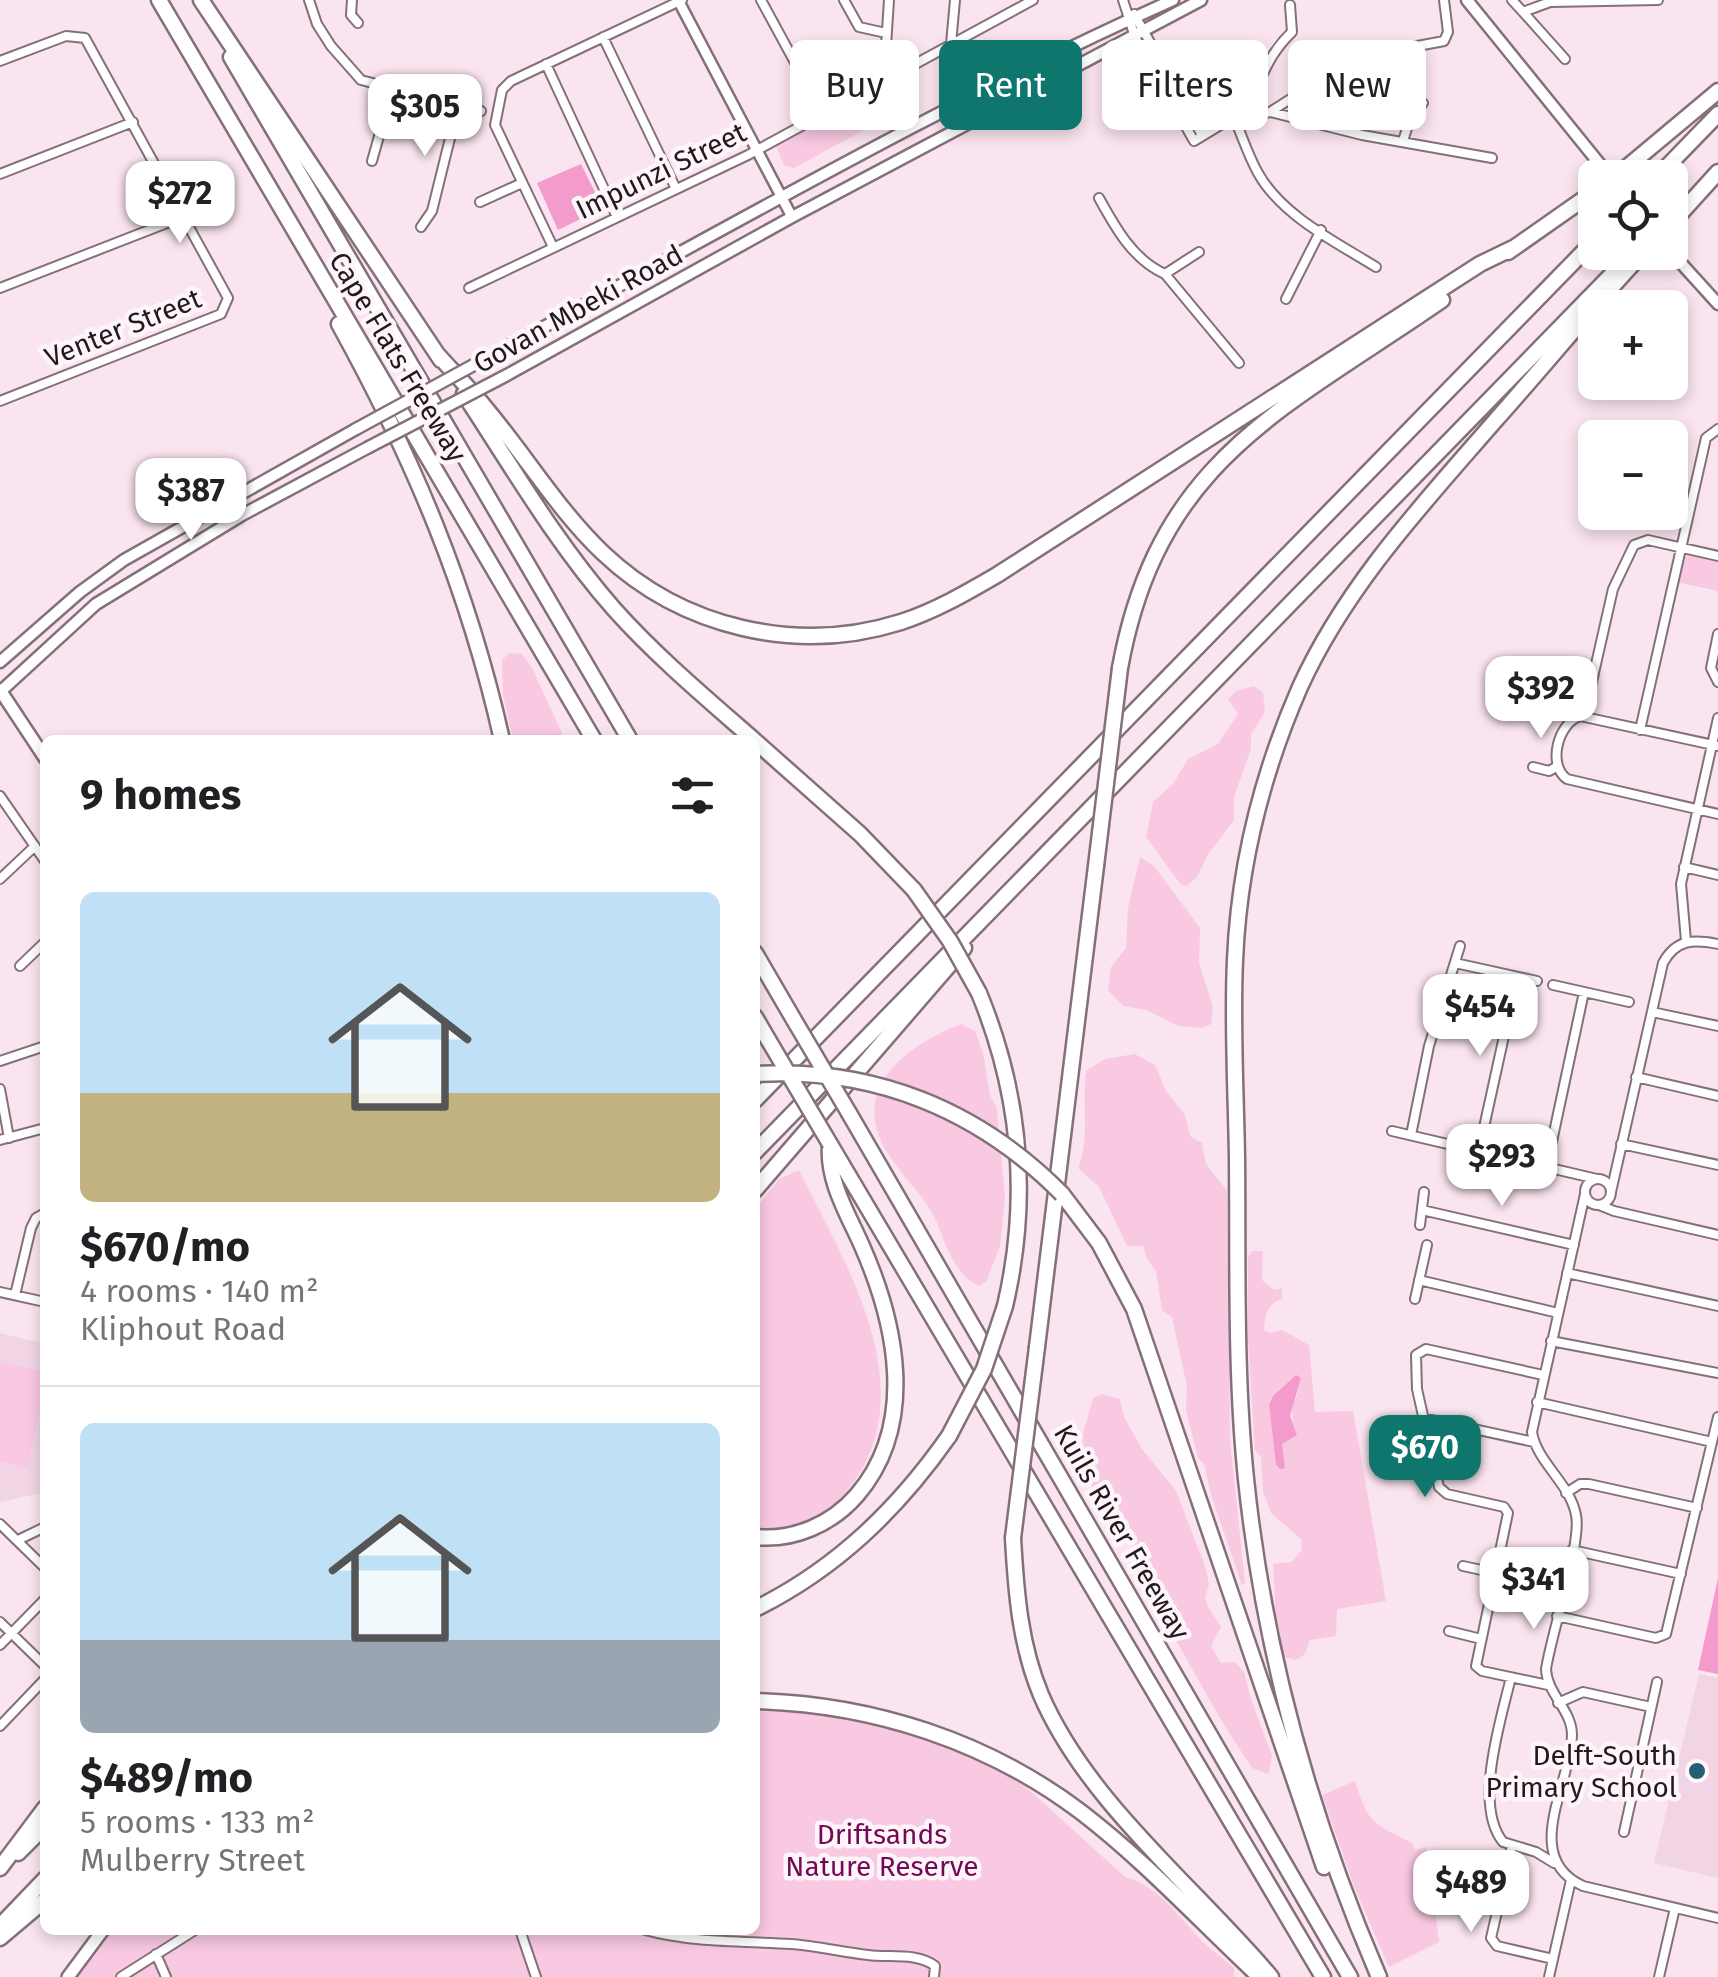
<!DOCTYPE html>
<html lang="en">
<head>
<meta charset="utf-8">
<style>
	:root { --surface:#fff; --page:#f2f2f2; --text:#202124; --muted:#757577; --line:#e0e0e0; --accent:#0f766e }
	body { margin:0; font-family:"Fira Sans",sans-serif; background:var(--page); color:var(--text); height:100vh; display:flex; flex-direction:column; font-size:38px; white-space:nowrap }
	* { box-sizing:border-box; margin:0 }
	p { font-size:32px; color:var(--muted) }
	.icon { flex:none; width:55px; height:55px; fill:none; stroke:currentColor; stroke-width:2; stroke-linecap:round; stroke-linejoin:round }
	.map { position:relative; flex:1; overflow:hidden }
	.panel { position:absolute; left:40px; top:735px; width:720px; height:1200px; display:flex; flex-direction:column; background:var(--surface); border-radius:15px; box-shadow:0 5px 15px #0003 }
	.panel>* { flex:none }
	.guide { position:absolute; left:790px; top:40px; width:778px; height:90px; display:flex; gap:20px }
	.tools { position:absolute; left:1578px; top:160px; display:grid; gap:20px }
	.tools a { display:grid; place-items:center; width:110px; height:110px; border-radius:15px; background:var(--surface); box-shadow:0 5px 15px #0003; font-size:50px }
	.price { position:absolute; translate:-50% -85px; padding:0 22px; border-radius:20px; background:#fff; color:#222; font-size:32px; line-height:65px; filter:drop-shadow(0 2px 5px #0008) }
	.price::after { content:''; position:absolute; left:50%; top:60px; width:30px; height:22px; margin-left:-15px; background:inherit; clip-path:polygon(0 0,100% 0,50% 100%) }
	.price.current { background:var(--accent); color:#fff }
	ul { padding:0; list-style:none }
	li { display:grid; align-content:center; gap:20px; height:530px; padding:0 40px }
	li+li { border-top:2px solid var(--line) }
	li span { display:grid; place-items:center; height:310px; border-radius:15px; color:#555 }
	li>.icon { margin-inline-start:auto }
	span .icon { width:180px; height:180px; fill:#fffc; stroke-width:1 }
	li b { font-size:42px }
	h2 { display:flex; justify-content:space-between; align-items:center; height:120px; padding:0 40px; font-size:42px }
	.chip { padding:0 35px; border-radius:15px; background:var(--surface); box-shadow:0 5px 15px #0003; font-size:35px; line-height:90px }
	.chip.current { background:var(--accent); color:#fff }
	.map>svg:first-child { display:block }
	.built { fill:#f2d5e4 }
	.green { fill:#f9c9e2; fill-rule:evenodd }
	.water { fill:#f39bcc }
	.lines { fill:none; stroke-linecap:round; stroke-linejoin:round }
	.minor-casing { stroke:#84707a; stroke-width:12 }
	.tertiary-casing { stroke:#84707a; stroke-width:14 }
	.secondary-casing { stroke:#84707a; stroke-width:15 }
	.primary-casing { stroke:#84707a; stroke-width:16 }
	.motorway-casing { stroke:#84707a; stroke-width:19 }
	.minor { stroke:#fff; stroke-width:8 }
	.tertiary { stroke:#fff; stroke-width:9 }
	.secondary { stroke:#fff; stroke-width:10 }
	.primary { stroke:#fff; stroke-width:11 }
	.motorway { stroke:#fff; stroke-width:14 }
	.secondary-bridge-casing { stroke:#84707a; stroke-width:15; stroke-linecap:butt }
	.motorway-bridge-casing { stroke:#84707a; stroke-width:19; stroke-linecap:butt }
	.secondary-bridge { stroke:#fff; stroke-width:10 }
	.motorway-bridge { stroke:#fff; stroke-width:14 }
	.poi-dot { fill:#205f75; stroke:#fef5fa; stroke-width:4 }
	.labels { text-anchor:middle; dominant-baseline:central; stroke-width:9; stroke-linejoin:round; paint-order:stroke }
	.street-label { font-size:28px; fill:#21191d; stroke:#fef5fa }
	.poi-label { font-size:28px; fill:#21191d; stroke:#fef5fa; text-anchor:end }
	.park-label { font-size:28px; fill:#730952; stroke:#fef5fa }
</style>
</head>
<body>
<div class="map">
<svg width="1718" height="1977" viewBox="0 0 1718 1977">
	<rect width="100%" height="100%" fill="#fae4ef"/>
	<path class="built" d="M0,1333L45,1344V1492L0,1502Z
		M1699,1674L1718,1678V1878L1654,1863Z"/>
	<path class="green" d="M874,91L888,117L794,168L784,165L775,144Z
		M1690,553L1718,559V591L1677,582L1682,559Z
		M509,653L522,654L532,668L565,740H513L503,695L502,660Z
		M1254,686L1263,693L1265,712L1251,734V749L1234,797V820L1207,856L1197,877L1186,886L1181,885L1146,837L1153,802L1173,784L1188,759L1218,744L1238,714L1228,699L1236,691Z
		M1140,857L1154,866L1200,928L1199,963L1213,1007L1211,1024L1202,1028L1178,1026L1146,1010L1123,1006L1108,990L1111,967L1126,948L1128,908Z
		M961,1024L975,1031L983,1053L990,1095L997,1109L1005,1198L1000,1246L986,1282L979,1286C949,1272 946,1237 931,1211C918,1189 898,1172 885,1149C850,1086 908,1045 961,1024Z
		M1135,1054L1155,1065L1166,1091L1185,1115L1190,1136L1202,1143L1206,1164L1227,1191L1230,1440L1245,1583L1242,1585L1211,1495L1204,1464L1198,1458L1186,1410L1187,1386L1172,1317L1162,1310L1156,1271L1147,1259L1143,1246H1127L1099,1187L1078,1168C1090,1140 1082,1103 1086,1071L1105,1059Z
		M799,1170C846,1265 930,1397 843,1495C820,1522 790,1533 755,1529V1210L779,1179Z
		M1252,1251H1263L1262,1280L1274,1290L1282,1288V1299C1267,1303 1265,1316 1264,1330L1271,1333L1282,1330L1309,1345L1315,1412L1353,1411L1386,1601L1337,1609L1336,1636L1310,1640L1305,1654L1296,1660L1284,1657L1276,1618L1273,1564L1292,1562L1301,1551L1302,1540L1271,1513L1263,1491L1261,1457L1255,1450L1248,1340V1257ZM1301,1378L1296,1399L1292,1405L1293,1428L1282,1444L1276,1465L1269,1405L1288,1382Z
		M0,1362L45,1372V1387L27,1467L0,1461Z
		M1102,1394L1120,1399L1124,1417L1142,1449L1176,1491L1205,1566L1209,1584L1205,1598L1208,1607L1221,1627L1211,1646L1221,1663L1235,1662L1244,1672L1251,1699L1272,1756L1269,1774L1252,1768L1224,1725L1165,1621L1152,1573L1138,1549L1095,1492L1082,1466L1083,1434L1093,1398Z
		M755,1711L835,1713L983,1748L1125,1877C1159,1886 1179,1917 1203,1942C1213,1951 1224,1959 1234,1968V1977H74L99,1930H755Z
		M1355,1781C1369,1825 1372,1822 1412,1843L1415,1850L1425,1847L1428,1854L1439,1942L1389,1967L1355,1889L1322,1795Z"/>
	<path class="water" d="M581,164L603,208L558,230L537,183Z
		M1296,1375L1301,1378L1290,1416L1297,1435L1282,1444L1285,1468L1280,1469L1276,1465L1269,1405L1273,1396Z
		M1718,1578V1674L1698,1670Z"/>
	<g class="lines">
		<g class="minor-casing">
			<path id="minor" d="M309,0L317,24L331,46L361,80L481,111
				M352,0L351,15L358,23
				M761,0L823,114
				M844,0L859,27L886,33
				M889,0L886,46L895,75
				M1123,0L1135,37L1194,141L1222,124L1236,122C1243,139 1249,157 1258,173C1282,216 1336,242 1376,267
				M1512,0L1523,12L1550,2L1658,0
				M1523,12L1565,59
				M1134,14L1202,135
				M603,37L676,189
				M951,44L955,0
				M0,61L66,36L85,38L228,298L221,314L0,401
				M546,64L617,217
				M1271,112L1362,135L1492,158
				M1236,122L1270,112L1295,96L1341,74L1365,67L1391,51L1444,41L1448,32L1444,0
				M1236,122C1261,90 1262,60 1292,32L1290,5
				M1403,141L1409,122L1423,103
				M372,161L392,90
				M0,174L133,122
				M1099,198C1115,227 1133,260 1165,274L1199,252
				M480,202L522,183
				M421,227L432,211L458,106
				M553,247L495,125L502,90L511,81L682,0
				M1165,274L1239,363
				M0,288L185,216
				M469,288L748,155L1033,0
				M1286,299L1321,230
				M1718,634L1711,668L1718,682
				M1584,717L1613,589L1634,545L1648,540L1718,556
				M1640,730L1706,438L1718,429
				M1718,746L1580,716C1558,723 1547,765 1567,779L1718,814
				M1533,767L1549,771L1556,767
				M0,796L45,861
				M1684,867L1718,875
				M0,879L35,846
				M1686,941L1681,884L1718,718
				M1455,963L1537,981
				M20,966L45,942
				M1553,985L1629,1002
				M1652,1012L1718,1026
				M0,1061L45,1046
				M1636,1077L1718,1096
				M0,1089L9,1138
				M1392,1131L1597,1179
				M1411,1135L1429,1046L1460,946
				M0,1140L45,1128
				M1621,1144L1718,1165
				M1479,1150L1517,977
				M1547,1165L1584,992
				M1585 1192a13 13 0 1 1 26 0a13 13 0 1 1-26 0Z
				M1611,1192L1663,963C1676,939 1694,939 1718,944
				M1585,1194L1532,1432C1537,1463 1570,1483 1576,1515C1582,1542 1551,1635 1546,1669C1547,1694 1572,1710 1572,1735C1571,1784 1520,1857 1583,1886L1718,1918
				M1599,1205L1614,1211L1718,1235
				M1422,1210L1574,1245
				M1420,1225L1424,1192
				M1567,1273L1718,1306
				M1419,1280L1558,1313
				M0,1292L45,1302
				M15,1295L31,1228L36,1218L45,1213
				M1415,1299L1427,1245
				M1551,1341L1718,1373
				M1543,1375L1426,1349L1416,1355L1417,1389L1439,1487L1447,1494L1504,1507L1508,1513L1476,1666L1482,1671L1548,1685
				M1537,1402L1712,1442
				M1423,1418L1534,1442
				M1566,1493L1580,1484H1589L1697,1508
				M0,1524L45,1568
				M18,1540L45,1527
				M1572,1550L1681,1574
				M1463,1566L1495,1573
				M1557,1616L1656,1638L1666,1634L1718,1417
				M0,1622L45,1666
				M1449,1631L1481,1639
				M0,1645L45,1599
				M1511,1677C1501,1720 1473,1805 1503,1842L1536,1852L1554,1863
				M1558,1703L1583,1692L1651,1707
				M0,1726L45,1679
				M1624,1832L1657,1682
				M1512,1846L1491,1938L1497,1946L1553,1959
				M520,1930L536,1977
				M645,1930C692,1943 743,1941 791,1944C817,1946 842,1952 868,1955C889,1958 917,1952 935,1966L934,1977
				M156,1954L166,1977
				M121,1977L195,1930
				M1549,1977L1571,1880
				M1659,1977L1675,1908"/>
		</g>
		<g class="tertiary-casing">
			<path id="tertiary" d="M678,0L792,217"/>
		</g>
		<g class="secondary-casing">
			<path id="secondary" d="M1467,0L1611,178
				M1670,251L1718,304
				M492,355C717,234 940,104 1173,0
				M507,375L792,217L1201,0
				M0,662L80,592L124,560L356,429
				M0,692L96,604L242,515L367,448"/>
		</g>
		<g class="primary-casing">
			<path id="primary" d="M0,690L45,758
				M68,1977L103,1930"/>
		</g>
		<g class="motorway-casing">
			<path id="motorway" d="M159,0L594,740
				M201,0L441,360
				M231,57L630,740
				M1614,178L1718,91
				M1656,178L1718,114
				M1670,225L1718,172
				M1508,252L1595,191
				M339,324C414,460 468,588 502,740
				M437,354C454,373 472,391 488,411C527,458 559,511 603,553C682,628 797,655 901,622C935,611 966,593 997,575L1480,264L1513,248
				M464,394C512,467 556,543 614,609C656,656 706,698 754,740
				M1120,668C1158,459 1283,410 1442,300
				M755,741L860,834L914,890
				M755,953L794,1020
				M979,993C1021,1095 1030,1199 1005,1306
				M755,1017L769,1041
				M755,1100L1595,240
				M849,1113L1350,1977
				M830,1144L1323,1977
				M755,1152L1622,264
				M755,1190L964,948
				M1062,1194L1099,1243L1134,1309L1324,1867
				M1037,1347L1096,866
				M755,1537C794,1541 832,1524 857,1495C918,1424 896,1323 862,1246C848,1214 827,1181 830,1145
				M1013,1538C1016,1592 1020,1645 1041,1695C1087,1802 1196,1888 1271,1977
				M755,1609C836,1569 897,1510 949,1436
				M755,1701C872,1704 987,1741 1081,1812C1145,1861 1201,1922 1260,1977
				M18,1853L45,1826
				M0,1868L45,1808
				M0,1926L45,1879
				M0,1938L45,1900
				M1379,1977C1310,1817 1264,1652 1246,1479C1235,1372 1238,1265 1237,1158C1236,1093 1232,1026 1235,960C1239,865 1262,774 1300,687C1346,586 1422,505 1494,422C1544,366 1592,307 1644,252"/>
		</g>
		<use href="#minor" class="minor"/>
		<use href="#tertiary" class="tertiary"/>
		<use href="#secondary" class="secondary"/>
		<use href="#primary" class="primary"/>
		<use href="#motorway" class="motorway"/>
		<g class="secondary-bridge-casing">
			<path id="secondary-bridge" d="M356,429L492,355
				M367,448L507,375"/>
		</g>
		<g class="motorway-bridge-casing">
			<path id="motorway-bridge" d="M1096,866L1120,668
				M914,890L950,941L979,993
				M794,1020L849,1113
				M769,1041L830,1144
				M755,1074C874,1067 979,1110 1062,1194
				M949,1436L984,1369L1005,1306
				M1013,1538L1037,1347"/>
		</g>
		<use href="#secondary-bridge" class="secondary-bridge"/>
		<use href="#motorway-bridge" class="motorway-bridge"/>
	</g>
	<circle class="poi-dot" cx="1697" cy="1771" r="10"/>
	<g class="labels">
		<g class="street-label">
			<text transform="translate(661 171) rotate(-26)">Impunzi Street</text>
			<text transform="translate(578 309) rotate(-29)">Govan Mbeki Road</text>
			<text transform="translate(123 328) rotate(-22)">Venter Street</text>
			<text transform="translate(398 357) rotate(59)">Cape Flats Freeway</text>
			<text transform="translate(1122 1532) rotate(60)">Kuils River Freeway</text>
		</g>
		<g class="poi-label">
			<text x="1677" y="1755">Delft-South<tspan x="1677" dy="32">Primary School</tspan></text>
		</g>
		<g class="park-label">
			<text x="882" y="1834">Driftsands<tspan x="882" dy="32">Nature Reserve</tspan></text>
		</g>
	</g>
</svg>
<div class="tools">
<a><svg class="icon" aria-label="locate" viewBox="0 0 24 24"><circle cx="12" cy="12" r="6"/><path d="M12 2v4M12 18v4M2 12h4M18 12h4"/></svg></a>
<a>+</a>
<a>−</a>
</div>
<b class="price" style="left:425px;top:159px">$305</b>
<b class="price" style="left:180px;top:246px">$272</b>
<b class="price" style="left:191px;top:543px">$387</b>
<b class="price" style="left:1541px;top:741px">$392</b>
<b class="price" style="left:1480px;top:1059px">$454</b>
<b class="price" style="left:1502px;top:1209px">$293</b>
<b class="price current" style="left:1425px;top:1500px">$670</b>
<b class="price" style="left:1534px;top:1632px">$341</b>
<b class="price" style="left:1471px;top:1935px">$489</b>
<div class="guide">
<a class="chip">Buy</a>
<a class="chip current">Rent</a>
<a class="chip">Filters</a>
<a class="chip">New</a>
</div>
<section class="panel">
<h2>9 homes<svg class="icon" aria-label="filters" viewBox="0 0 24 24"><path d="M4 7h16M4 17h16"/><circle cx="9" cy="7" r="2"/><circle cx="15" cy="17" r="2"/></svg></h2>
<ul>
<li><span style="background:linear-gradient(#bfe0f5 65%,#c2b280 0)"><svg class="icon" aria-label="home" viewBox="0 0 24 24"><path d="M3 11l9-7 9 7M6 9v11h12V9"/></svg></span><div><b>$670/mo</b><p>4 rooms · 140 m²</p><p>Kliphout Road</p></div></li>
<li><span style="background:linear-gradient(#bfe0f5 70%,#9aa5b1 0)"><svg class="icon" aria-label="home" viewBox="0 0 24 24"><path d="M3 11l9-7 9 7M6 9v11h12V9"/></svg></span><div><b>$489/mo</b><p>5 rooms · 133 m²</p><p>Mulberry Street</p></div></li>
</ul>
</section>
</div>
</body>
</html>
